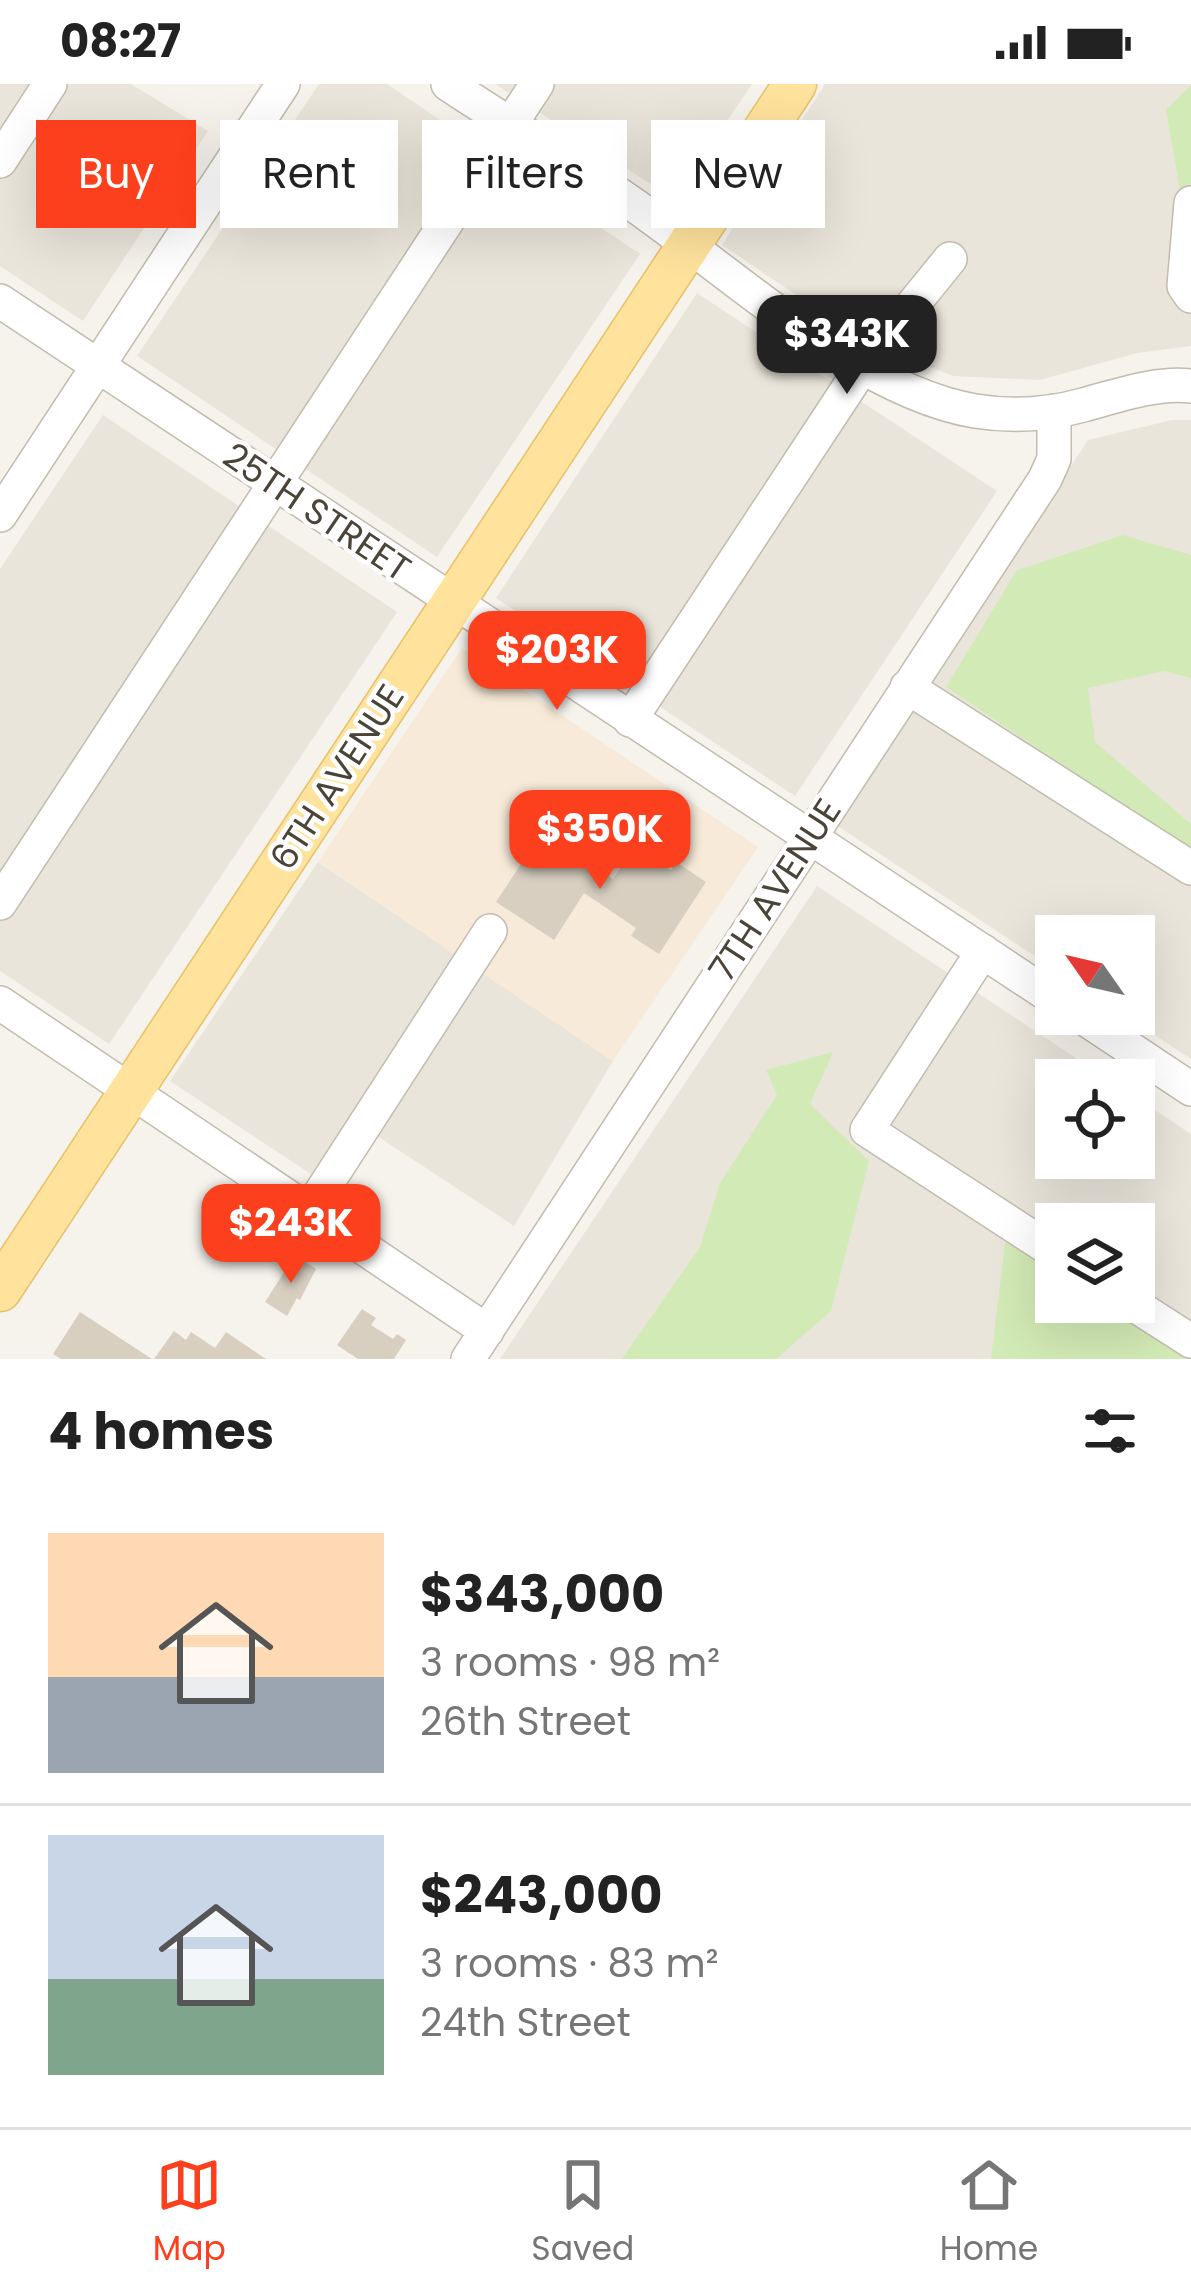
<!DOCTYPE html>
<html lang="en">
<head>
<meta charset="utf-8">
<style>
	:root { --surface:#fff; --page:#f2f2f2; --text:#222; --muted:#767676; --line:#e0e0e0; --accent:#fc3f1d }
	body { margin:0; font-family:Poppins,sans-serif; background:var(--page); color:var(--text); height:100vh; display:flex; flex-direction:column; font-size:45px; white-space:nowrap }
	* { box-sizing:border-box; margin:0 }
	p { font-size:39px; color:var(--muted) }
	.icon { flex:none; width:66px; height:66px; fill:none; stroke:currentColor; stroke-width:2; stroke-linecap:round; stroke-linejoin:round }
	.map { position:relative; height:1275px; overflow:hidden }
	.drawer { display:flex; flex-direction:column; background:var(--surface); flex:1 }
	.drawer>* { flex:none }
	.guide { position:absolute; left:36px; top:36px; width:1119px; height:108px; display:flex; gap:24px }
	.needle { width:78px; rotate:304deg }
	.controls { position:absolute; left:1035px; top:831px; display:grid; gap:24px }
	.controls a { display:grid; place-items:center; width:120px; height:120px; border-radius:0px; background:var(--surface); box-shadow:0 12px 48px #0002; font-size:60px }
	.price { position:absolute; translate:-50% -102px; padding:0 27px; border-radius:24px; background:var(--accent); color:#fff; font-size:39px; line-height:78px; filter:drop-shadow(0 3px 6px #0008) }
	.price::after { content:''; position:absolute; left:50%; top:72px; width:36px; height:27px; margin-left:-18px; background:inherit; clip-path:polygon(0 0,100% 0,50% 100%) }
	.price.current { background:#222; color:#fff }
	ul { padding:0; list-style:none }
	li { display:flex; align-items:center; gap:36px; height:300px; padding:0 48px }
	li+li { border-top:3px solid var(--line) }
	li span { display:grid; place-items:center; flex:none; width:336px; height:240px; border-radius:0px; color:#555 }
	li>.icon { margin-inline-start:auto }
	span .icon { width:144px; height:144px; fill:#fffc; stroke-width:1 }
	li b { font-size:51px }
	h2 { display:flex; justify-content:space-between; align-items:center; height:144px; padding:0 48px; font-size:51px }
	.pill { padding:0 42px; border-radius:0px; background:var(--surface); box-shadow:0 12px 48px #0002; font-size:42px; line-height:108px }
	.pill.current { background:var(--accent); color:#fff }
	.status { display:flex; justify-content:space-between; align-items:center; height:84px; padding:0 60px; background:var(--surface); direction:ltr }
	.status svg { height:33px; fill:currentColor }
	.dock { display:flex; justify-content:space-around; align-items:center; height:168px; border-top:3px solid var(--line); background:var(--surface); font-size:33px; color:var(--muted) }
	.dock a { display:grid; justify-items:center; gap:6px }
	.dock .current { color:var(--accent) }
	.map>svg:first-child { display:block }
	.residential { fill:#eae5da; fill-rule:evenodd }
	.commercial { fill:#f7ead8 }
	.green { fill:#d2eab5 }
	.building { fill:#d8cfc1 }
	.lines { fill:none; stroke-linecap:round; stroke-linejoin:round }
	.minor-casing { stroke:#c2bbae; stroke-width:36 }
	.major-casing { stroke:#e6c16a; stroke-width:45 }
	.minor { stroke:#fff; stroke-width:33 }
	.major { stroke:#ffe39c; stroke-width:42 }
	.labels { text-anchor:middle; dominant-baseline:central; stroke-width:9; stroke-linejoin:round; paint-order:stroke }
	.street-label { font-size:36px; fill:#4b4439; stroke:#fff }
</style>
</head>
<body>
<div class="status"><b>08:27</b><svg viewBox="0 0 49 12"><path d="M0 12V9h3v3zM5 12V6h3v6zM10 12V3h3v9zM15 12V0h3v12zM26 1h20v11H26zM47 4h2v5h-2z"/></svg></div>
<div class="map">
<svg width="1191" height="1275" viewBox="0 0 1191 1275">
	<rect width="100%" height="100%" fill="#f6f3ec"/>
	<path class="residential" d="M0,0H131L208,47L83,237L0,182Z
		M319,0H387L640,170L437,473L137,272Z
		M495,0H752L674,115Z
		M825,0H1191V262L1137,269L1040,296L953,292L863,256L722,161Z
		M697,209L997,407L795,712L496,514Z
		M103,331L397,528L109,960L0,887V485Z
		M1172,336H1191V975L1123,930H1134V852H1056V886L836,741L1088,356Z
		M318,778L613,977L514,1142L374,1050L314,1092L170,997Z
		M817,802L1109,996H1056V1074H1134V1012L1191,1050V1275H500ZM1056,1140H1134V1218H1056Z"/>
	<path class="commercial" d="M462,564L758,763L613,977L318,778Z"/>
	<path class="green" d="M1191,1V168L1166,26Z
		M1123,451L1191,471V594L1164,587L1088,604L1095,658L1191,740V766L946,603L1017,486Z
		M833,968L810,1020L869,1077L831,1227L776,1275H622L700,1163L720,1099L777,1011L766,986Z
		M1006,1153L1056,1185V1218H1109L1191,1270V1275H991Z"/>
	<path class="building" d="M542,748L613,795L627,774L637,781L645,769L671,786L676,778L706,798L659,870L631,852L636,844L584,809L554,856L496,818Z
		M295,1171L316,1185L300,1216L297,1214L287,1232L265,1218Z
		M362,1225L376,1234L371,1241L393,1255L397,1250L406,1256L394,1275H358L337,1261Z
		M80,1228L152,1275H61L53,1270Z
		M174,1247L186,1256L191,1248L215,1264L226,1248L266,1275H154Z"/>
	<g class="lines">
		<g class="minor-casing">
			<path id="minor" d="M448,0C517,46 589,87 655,136C743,200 866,309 975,327C1012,333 1047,331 1083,321C1117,312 1156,298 1191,302
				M0,77L50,0
				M1191,119L1184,202L1191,212
				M0,217L1056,916
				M0,431L283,0
				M907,603L1191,784
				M630,636L863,282L950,175
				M0,819L537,0
				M983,867L867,1046L1056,1169
				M0,919L487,1247
				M1078,930L1191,1005
				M309,1127L490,847
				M1130,1218L1191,1257
				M468,1275L1045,395L1054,375V327"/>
		</g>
		<g class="major-casing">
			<path id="major" d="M0,1206L795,0"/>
		</g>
		<use href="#minor" class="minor"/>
		<use href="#major" class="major"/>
	</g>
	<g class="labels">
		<g class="street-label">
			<text transform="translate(317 428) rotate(34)">25TH STREET</text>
			<text transform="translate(337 693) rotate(-57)">6TH AVENUE</text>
			<text transform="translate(775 806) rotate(-57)">7TH AVENUE</text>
		</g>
	</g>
</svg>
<div class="controls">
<a><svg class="needle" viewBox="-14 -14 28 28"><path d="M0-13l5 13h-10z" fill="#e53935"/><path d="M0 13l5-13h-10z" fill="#767676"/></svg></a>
<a><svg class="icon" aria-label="locate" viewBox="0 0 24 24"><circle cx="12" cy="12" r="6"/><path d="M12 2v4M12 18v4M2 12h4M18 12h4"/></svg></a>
<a><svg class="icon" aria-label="layers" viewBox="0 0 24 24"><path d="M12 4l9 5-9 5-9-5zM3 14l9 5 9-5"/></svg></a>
</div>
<b class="price current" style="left:847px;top:313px">$343K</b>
<b class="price" style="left:557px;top:629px">$203K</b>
<b class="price" style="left:600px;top:808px">$350K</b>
<b class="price" style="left:291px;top:1202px">$243K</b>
<div class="guide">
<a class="pill current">Buy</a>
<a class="pill">Rent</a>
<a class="pill">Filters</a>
<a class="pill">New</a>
</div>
</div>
<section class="drawer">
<h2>4 homes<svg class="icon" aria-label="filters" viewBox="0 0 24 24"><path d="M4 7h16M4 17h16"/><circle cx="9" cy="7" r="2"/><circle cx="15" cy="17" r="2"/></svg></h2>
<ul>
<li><span style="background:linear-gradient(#ffd9b3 60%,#9aa5b1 0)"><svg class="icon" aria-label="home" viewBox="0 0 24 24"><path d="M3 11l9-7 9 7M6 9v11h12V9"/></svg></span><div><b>$343,000</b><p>3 rooms · 98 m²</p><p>26th Street</p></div></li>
<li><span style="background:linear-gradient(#c9d6e8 60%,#7fa58c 0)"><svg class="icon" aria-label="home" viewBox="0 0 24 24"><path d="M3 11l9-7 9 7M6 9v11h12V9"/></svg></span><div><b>$243,000</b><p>3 rooms · 83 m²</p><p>24th Street</p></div></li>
</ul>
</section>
<nav class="dock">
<a class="current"><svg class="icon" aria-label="map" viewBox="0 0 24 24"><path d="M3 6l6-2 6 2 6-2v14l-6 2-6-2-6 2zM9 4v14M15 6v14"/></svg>Map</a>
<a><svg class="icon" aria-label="saved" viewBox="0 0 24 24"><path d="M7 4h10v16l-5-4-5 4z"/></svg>Saved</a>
<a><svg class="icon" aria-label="home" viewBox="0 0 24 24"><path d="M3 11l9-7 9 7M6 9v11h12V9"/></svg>Home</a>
</nav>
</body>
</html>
